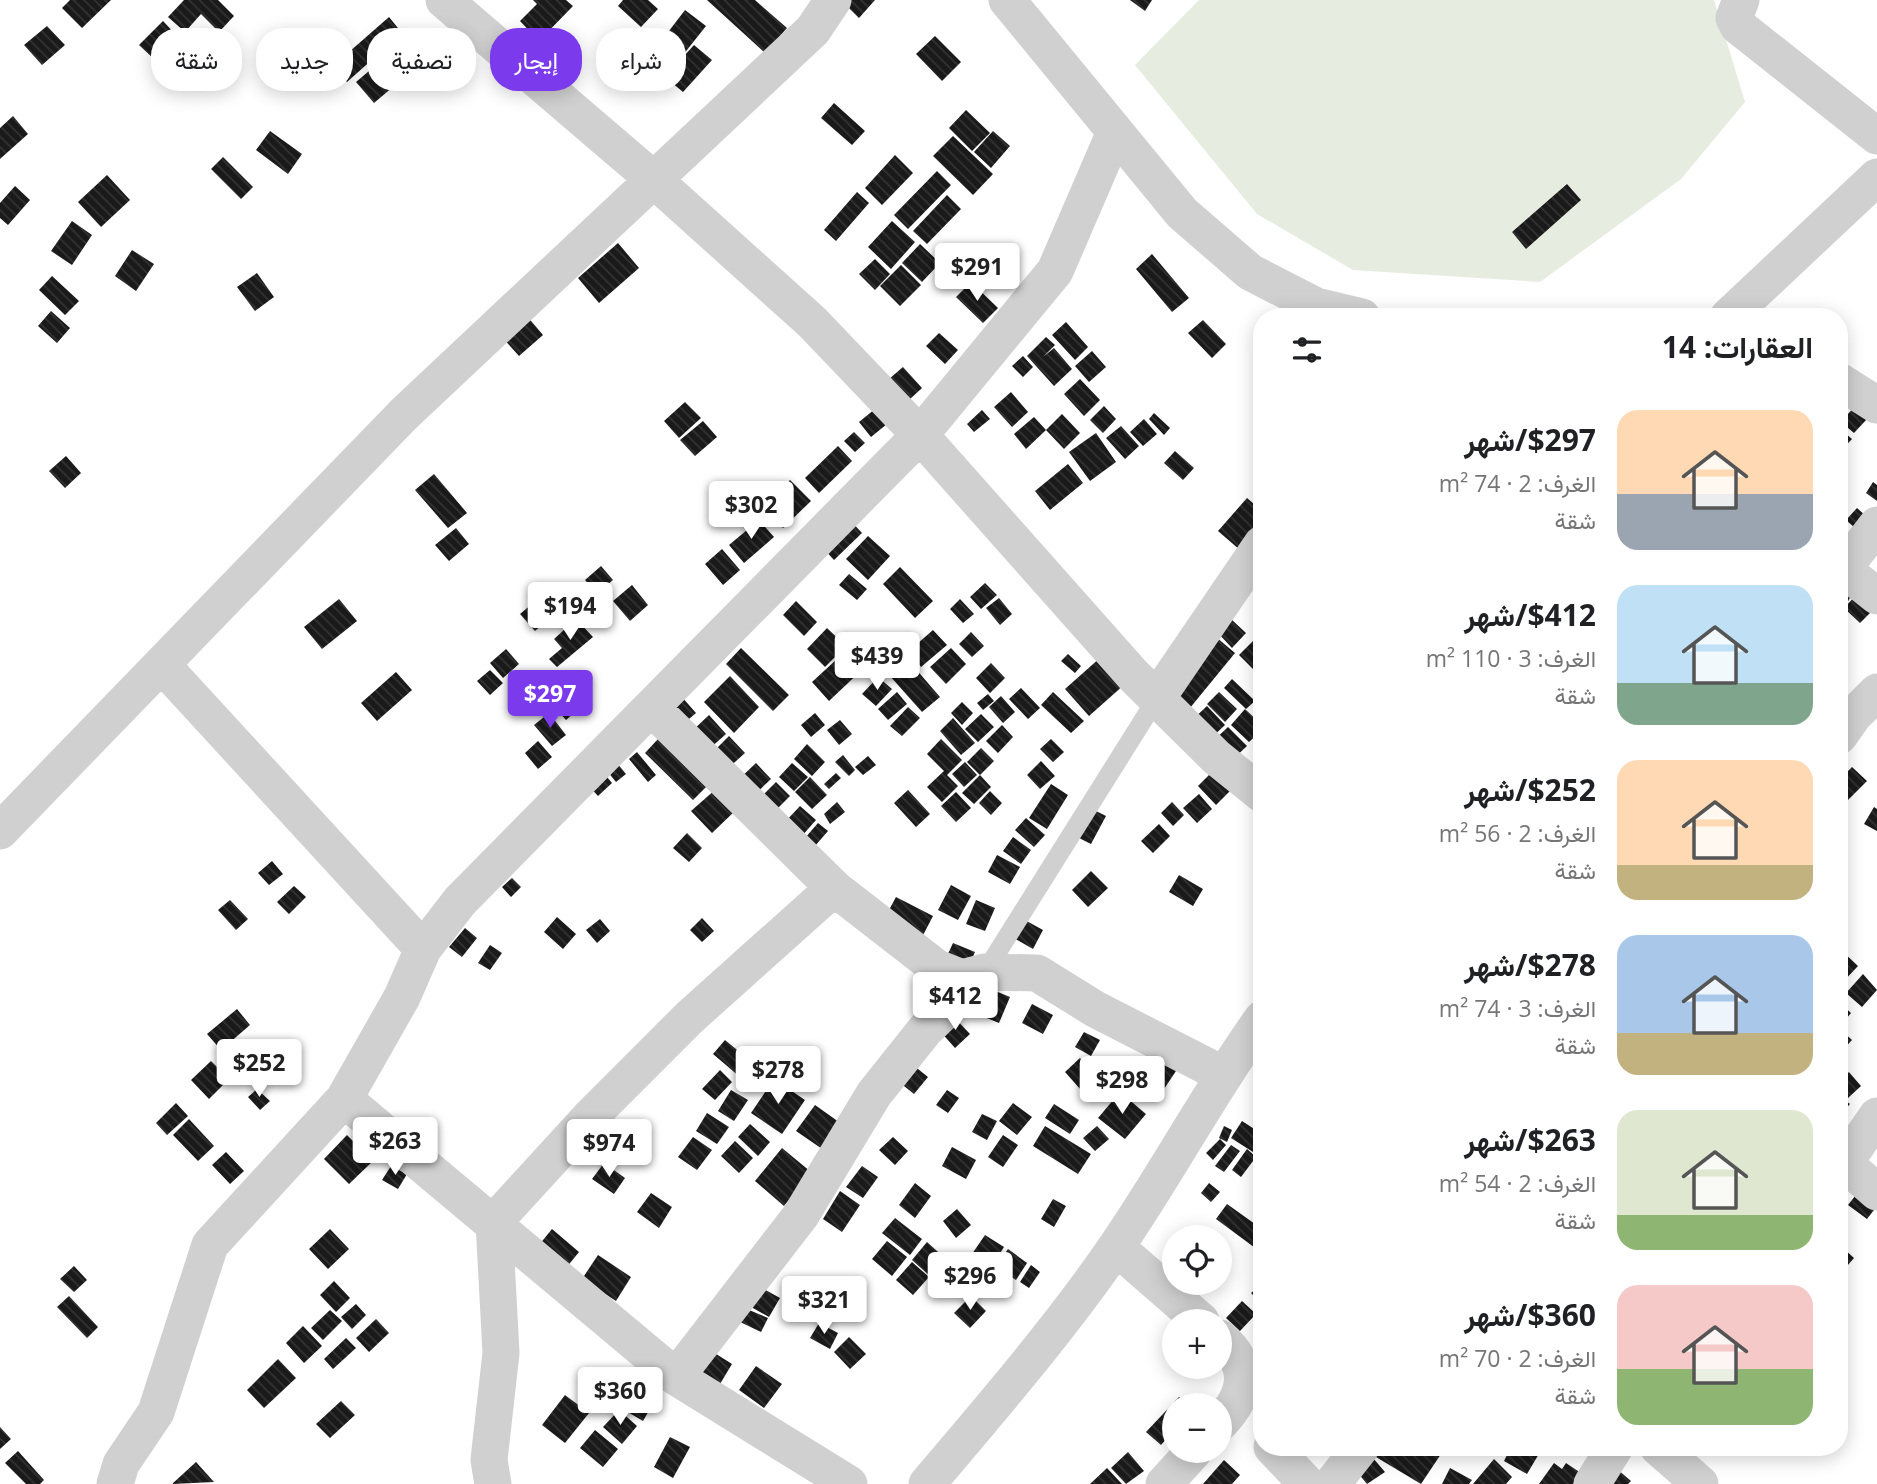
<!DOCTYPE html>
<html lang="ar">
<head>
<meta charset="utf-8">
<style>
	:root { --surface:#fff; --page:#f2f2f2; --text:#202124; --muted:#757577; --accent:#7c3aed }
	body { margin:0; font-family:"Open Sans",Vazirmatn,sans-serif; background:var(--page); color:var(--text); direction:rtl; height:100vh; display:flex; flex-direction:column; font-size:26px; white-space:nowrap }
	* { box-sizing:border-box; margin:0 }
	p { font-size:23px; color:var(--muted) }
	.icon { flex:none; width:38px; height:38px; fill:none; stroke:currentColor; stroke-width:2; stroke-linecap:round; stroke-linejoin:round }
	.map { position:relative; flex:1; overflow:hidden; direction:ltr }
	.drawer { position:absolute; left:1253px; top:308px; width:595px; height:1148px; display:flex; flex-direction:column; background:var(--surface); border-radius:28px; box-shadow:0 4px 18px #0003; direction:rtl }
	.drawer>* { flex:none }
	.guide { position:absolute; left:21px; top:28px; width:665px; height:63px; direction:rtl; display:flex; gap:14px }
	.controls { position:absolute; left:1162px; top:1225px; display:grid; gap:14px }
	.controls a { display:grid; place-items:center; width:70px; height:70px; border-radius:50%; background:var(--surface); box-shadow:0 4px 18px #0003; font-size:35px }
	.price { position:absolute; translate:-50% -60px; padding:0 16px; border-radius:7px; background:#fff; color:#222; font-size:23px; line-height:46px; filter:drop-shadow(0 2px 4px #0008) }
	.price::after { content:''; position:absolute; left:50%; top:42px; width:21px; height:16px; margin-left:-10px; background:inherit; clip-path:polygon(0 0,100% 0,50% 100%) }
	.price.active { background:var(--accent); color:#fff }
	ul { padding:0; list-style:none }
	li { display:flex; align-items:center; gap:21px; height:175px; padding:0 35px }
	li span { display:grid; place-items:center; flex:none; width:196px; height:140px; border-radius:21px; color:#555 }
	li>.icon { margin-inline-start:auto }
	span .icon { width:84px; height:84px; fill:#fffc; stroke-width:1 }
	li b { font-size:30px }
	h2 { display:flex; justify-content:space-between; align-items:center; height:84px; padding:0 35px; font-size:30px }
	.pill { padding:0 24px; border-radius:28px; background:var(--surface); box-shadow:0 4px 18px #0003; font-size:24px; line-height:63px }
	.pill.active { background:var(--accent); color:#fff }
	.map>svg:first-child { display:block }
	.grass { fill:#e6ecdf }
	.building { fill:url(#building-back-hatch) }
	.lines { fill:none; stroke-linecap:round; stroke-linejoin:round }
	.lane { stroke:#d0d0d0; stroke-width:19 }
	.street { stroke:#d0d0d0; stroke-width:37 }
</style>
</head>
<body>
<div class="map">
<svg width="1877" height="1484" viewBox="0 0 1877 1484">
	<defs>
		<pattern id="building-back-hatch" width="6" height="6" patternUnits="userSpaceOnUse" patternTransform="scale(1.75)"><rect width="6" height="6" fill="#1a1a1a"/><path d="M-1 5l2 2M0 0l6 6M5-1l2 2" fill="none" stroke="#333"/></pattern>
	</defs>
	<rect width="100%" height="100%" fill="#fff"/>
	<path class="grass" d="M1199,0H1714L1745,102L1681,179L1540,282L1353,270L1257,214L1135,65Z"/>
	<path class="building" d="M70,0H111L82,28L62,8Z
		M184,0H218L234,16L219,32L201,14L185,32L168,17Z
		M533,0H566L573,6L539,41L520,21L537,4Z
		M623,0H648L658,9L641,27L618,6Z
		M707,0H755L787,28L765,53Z
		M847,0H875L859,18L844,3Z
		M1130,0H1152L1145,11Z
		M685,10L706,26L679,60L659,44Z
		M389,17L402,33L347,82L333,66Z
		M163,21L178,37L155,60L139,45Z
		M47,26L65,45L42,65L24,45Z
		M935,36L961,62L942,81L916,54Z
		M694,45L712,60L683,92L665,77Z
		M376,65L394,86L374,103L356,82Z
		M834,103L865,131L852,145L821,118Z
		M966,110L990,133L972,151L949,128Z
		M13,116L28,134L0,159V128Z
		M270,131L302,154L288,174L256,150Z
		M993,131L1010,146L991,168L974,152Z
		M953,136L993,174L973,195L933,156Z
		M895,155L913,173L882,205L865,188Z
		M223,157L253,187L241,199L211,169Z
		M937,171L951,185L908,229L894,215Z
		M107,175L130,200L101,227L78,202Z
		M1567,184L1581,200L1526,249L1512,232Z
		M15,186L30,200L8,225L0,218V203Z
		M857,192L869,203L836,241L824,230Z
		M947,195L961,209L927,244L913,231Z
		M72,221L92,235L72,265L51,251Z
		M892,221L915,242L891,269L868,247Z
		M618,243L639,268L599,303L578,278Z
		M920,244L940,263L922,282L902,263Z
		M132,250L154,264L136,291L115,276Z
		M1152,254L1189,298L1172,312L1136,269Z
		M875,259L890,274L875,290L859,274Z
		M901,265L921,285L900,306L880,286Z
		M257,273L274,297L255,311L237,287Z
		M52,276L79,301L65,315L39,290Z
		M971,282L998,308L983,323L956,297Z
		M51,311L70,328L57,343L38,326Z
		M526,315L543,335L519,356L501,336Z
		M1203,320L1226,344L1212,358L1188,333Z
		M1066,322L1088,347L1075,360L1052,335Z
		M939,333L958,350L945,364L926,346Z
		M1046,337L1055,345L1043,357L1054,348L1072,369L1054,386L1027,356Z
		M1092,351L1106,367L1089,382L1075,366Z
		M1023,356L1033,367L1023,377L1012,366Z
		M903,367L922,388L909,400L889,379Z
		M1080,379L1100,400L1084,416L1064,394Z
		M1011,392L1028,412L1012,427L994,407Z
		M685,402L701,418L679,438L664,421Z
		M1104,406L1116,419L1103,433L1090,420Z
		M1854,407L1867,419L1854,433L1841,422Z
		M875,409L887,424L871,437L859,422Z
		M982,410L990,419L974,432L967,424Z
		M1154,413L1170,428L1164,435L1149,419Z
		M1062,414L1080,433L1064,449L1046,430L1026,449L1014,434L1034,417L1046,430Z
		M1144,419L1157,434L1143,446L1130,432Z
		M703,421L717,437L695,456L680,440Z
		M1121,426L1139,446L1125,459L1106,438Z
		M1839,428L1852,439L1839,453Z
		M854,432L865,443L855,452L844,441Z
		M1096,433L1116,462L1090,481L1069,452Z
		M838,446L852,461L819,493L805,478Z
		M1175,451L1194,468L1183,480L1164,463Z
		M66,456L81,473L65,488L49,471Z
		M1068,464L1083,483L1050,510L1035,491Z
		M434,474L467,513L448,528L415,490Z
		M790,480L811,501L783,528L763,507Z
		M1873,482L1877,485V501L1866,493Z
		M1247,498L1262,511V525L1240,550L1218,531Z
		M1857,508L1866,516L1855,528L1846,520Z
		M849,519L862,533L834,560L821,546Z
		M759,520L774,537L744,563L729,545Z
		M1841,527L1849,534L1839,546V529Z
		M456,528L469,544L449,561L435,545Z
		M868,536L890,556L868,580L846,559Z
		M722,549L740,570L723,585L705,564Z
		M601,566L613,580L597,593L585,580Z
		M900,567L933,601L915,618L883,584Z
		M849,574L867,589L857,600L839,585Z
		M554,583L566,596L558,603L546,591Z
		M985,583L997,595L981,609L970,597Z
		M1839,584L1853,593L1839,616Z
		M632,585L648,605L630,621L613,601Z
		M1859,592L1876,607L1860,623L1844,608Z
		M545,593L560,609L535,631L520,614Z
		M999,598L1012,614L1000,625L986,608Z
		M339,599L357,621L322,649L304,627Z
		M960,599L974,614L963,623L950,609Z
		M796,601L817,622L804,636L783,615Z
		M576,619L593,637L557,667L549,659L562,648L554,639Z
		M1231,619L1246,633L1232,648L1217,632Z
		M827,628L846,646L825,667L807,649Z
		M933,630L947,645L921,667L909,651Z
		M971,632L984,646L972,657L959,644Z
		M1216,637L1235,653L1185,714L1166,698Z
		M1257,637L1262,642V671L1258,674L1239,655Z
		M741,648L789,695L773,711L726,664Z
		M849,648L866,666L829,701L812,682Z
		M951,648L966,664L946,684L930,667Z
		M506,649L519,664L503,678L490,663Z
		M1068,654L1081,666L1075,673L1061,661Z
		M1101,657L1125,684L1089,716L1065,689Z
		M908,660L940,697L922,712L890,676Z
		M991,663L1005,678L990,693L976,678Z
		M490,670L503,683L490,695L477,681Z
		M396,672L412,690L377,721L361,703Z
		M730,676L759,707L734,733L704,702Z
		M878,677L892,689L876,706L862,694Z
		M1232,679L1255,701L1246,709L1224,688Z
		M576,684L589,700L566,720L553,705Z
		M1021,688L1040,708L1028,719L1009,699Z
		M897,692L907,704L888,720L878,709Z
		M1053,692L1084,721L1071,733L1041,705Z
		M1219,692L1237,709L1225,722L1207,704Z
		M988,694L994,701L983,710L977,703Z
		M681,696L696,713L683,724L668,708Z
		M1001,696L1015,712L1003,723L989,707Z
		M962,702L973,713L962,725L951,713Z
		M1207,706L1225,725L1209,740L1191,721Z
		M908,707L920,718L902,736L890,726Z
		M1245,709L1262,725V730L1249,742L1231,725Z
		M549,713L566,735L552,746L534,725Z
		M815,713L825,725L811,737L801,725Z
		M981,714L994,727L978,742L965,729Z
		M709,715L726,734L708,750L691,732Z
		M953,718L975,743L961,755L940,731Z
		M840,720L852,734L839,745L827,730Z
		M1002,725L1013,737L998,753L986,741Z
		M1228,727L1247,746L1230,762L1212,742Z
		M729,736L745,753L725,771L710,755Z
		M658,739L707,786L693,800L645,753Z
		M941,739L962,760L947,775L958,786L942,802L927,787L944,771L927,754Z
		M1051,739L1064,752L1053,762L1040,749Z
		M538,741L552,757L538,769L525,753Z
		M807,744L825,762L812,776L794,759Z
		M981,748L994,761L980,775L991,787L974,804L962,793L980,775L967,762Z
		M637,752L656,775L648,782L629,759Z
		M843,755L855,770L849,776L835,762Z
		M868,756L876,765L863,775L855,767Z
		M613,758L626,774L616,782L603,766Z
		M1041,761L1055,776L1040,789L1027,775Z
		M965,762L977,775L964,787L952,774Z
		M756,763L771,779L751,798L736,782Z
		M792,763L808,777L794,791L779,777Z
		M1852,767L1867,781L1839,809V780Z
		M1216,768L1234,787L1216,805L1198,786Z
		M601,770L612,783L598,796L586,783Z
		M836,773L841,778L829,789L824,784Z
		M810,777L827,795L812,809L795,792Z
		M776,782L790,796L772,814L758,800Z
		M1051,784L1068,795L1047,829L1029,818Z
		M716,789L736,810L712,833L691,811Z
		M908,790L930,814L916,827L894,803Z
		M990,791L1002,803L991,815L979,803Z
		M956,792L971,808L956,822L941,806Z
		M1199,794L1212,809L1197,823L1183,808Z
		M837,802L845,812L830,824L824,814Z
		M1172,802L1184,815L1173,826L1161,813Z
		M800,806L816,820L801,837L785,822Z
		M1874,807L1877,809V831L1864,824Z
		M1090,808L1106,816L1091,844L1075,836Z
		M1026,818L1045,835L1034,847L1015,830Z
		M818,823L828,831L815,846L805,838Z
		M1159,824L1170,836L1153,853L1141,841Z
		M687,833L702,848L689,862L673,848Z
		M1013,837L1031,850L1021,864L1003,851Z
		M997,855L1020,867L1010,884L988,872Z
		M272,861L283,874L269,885L258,873Z
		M1091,871L1108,888L1088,907L1072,890Z
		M1179,875L1203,889L1193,906L1169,892Z
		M512,878L521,887L511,897L502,887Z
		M951,885L971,896L958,920L938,910Z
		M294,886L306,897L289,914L277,902Z
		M896,897L933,916L920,941L883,921Z
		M230,900L248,919L236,930L218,910Z
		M976,900L995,908L985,931L966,924Z
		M557,917L576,934L563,949L544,932Z
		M702,918L714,931L702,942L690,930Z
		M600,919L610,931L597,943L586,930Z
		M1023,919L1043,930L1033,949L1012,937Z
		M465,928L477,938L462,957L449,947Z
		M953,943L975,952L968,968L946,958Z
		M490,945L502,953L490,970L478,963Z
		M1839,948L1858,966L1842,983L1839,980Z
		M1863,974L1877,990L1862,1007L1846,993Z
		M988,988L1010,997L999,1023L977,1014Z
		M1839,1002L1851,1013L1841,1025L1839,1023Z
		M1032,1004L1053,1015L1043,1034L1022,1023Z
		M237,1009L250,1025L221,1050L207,1034Z
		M954,1017L970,1034L955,1048L939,1030Z
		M1839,1028L1852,1040L1839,1054Z
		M1084,1032L1100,1040L1091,1056L1075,1047Z
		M725,1040L753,1063L740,1077L713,1054Z
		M1080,1058L1096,1077L1081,1090L1065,1072Z
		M1169,1058L1180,1065L1162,1092L1150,1084Z
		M211,1061L229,1079L209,1099L191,1080Z
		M913,1065L928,1077L914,1094L899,1082Z
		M763,1067L769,1072L756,1090L750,1086Z
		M720,1070L732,1082L715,1100L702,1089Z
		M1849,1072L1861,1086L1848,1098L1839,1087V1081Z
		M774,1079L805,1100L782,1134L751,1113Z
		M257,1089L270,1101L260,1110L248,1097Z
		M731,1090L748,1100L734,1121L718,1111Z
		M947,1090L959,1098L948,1113L936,1105Z
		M1120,1092L1146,1114L1125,1139L1098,1118Z
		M1839,1095L1850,1104L1839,1116Z
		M176,1103L188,1116L167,1135L156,1123Z
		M1013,1103L1032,1117L1017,1135L999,1121Z
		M1054,1104L1079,1120L1070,1134L1045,1118Z
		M815,1105L846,1127L828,1153L796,1131Z
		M707,1113L729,1127L717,1144L696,1131Z
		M982,1114L997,1121L987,1140L972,1132Z
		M189,1119L214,1146L198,1161L173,1135Z
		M1242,1121L1262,1134L1253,1152L1231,1138Z
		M750,1124L770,1142L758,1156L738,1137Z
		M1045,1126L1091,1154L1078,1174L1033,1146Z
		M1097,1126L1109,1139L1095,1151L1083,1138Z
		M1224,1126L1232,1130L1227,1142L1219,1138Z
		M347,1135L373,1161L349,1184L324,1159Z
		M1003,1135L1018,1145L1003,1167L988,1157Z
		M693,1137L712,1150L697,1170L678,1157Z
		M893,1137L908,1151L895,1165L879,1150Z
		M1220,1139L1226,1145L1213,1160L1206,1153Z
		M735,1141L753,1158L739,1173L721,1156Z
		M1231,1145L1240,1151L1224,1172L1215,1166Z
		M952,1147L976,1160L966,1179L942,1166Z
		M782,1148L811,1172L784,1206L755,1181Z
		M1247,1149L1256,1157L1241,1177L1232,1170Z
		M226,1152L244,1171L230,1184L212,1165Z
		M604,1163L625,1178L614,1194L592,1179Z
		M391,1166L407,1174L398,1189L382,1180Z
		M862,1166L878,1177L863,1198L846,1187Z
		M915,1183L931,1196L915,1218L899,1205Z
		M1209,1183L1220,1192L1211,1202L1201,1193Z
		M1863,1186L1877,1206L1867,1219L1848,1205Z
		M840,1191L860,1205L842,1232L823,1219Z
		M651,1193L672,1207L659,1228L637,1212Z
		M1053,1199L1066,1206L1054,1227L1041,1219Z
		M1839,1201L1848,1210L1839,1219Z
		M1227,1204L1262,1229V1253L1216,1219Z
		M957,1209L971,1225L956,1238L943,1221Z
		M895,1218L922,1239L910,1255L882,1233Z
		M330,1229L349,1249L328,1269L309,1249Z
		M552,1229L579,1252L566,1268L539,1245Z
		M985,1235L1004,1247L991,1267L972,1254Z
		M887,1241L907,1257L892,1276L872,1259Z
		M927,1242L947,1260L931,1277L912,1260Z
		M1843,1248L1854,1258L1841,1273L1839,1252Z
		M1008,1249L1027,1263L1016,1280L996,1267Z
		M598,1255L631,1277L616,1301L582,1279Z
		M963,1261L986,1270L978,1290L955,1282Z
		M912,1262L929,1277L913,1295L896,1280Z
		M1031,1265L1040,1272L1029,1288L1020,1282Z
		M74,1266L87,1280L74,1292L60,1279Z
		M334,1281L350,1298L336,1312L320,1295Z
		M755,1284L780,1298L769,1317L744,1303Z
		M1262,1284V1305L1251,1293Z
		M69,1296L98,1327L87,1338L57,1307Z
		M971,1296L986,1311L970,1328L954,1313Z
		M1242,1301L1256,1314L1240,1331L1226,1318Z
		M356,1304L366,1315L352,1329L341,1317Z
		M742,1307L768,1318L761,1332L736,1320Z
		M330,1310L342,1321L323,1340L311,1328Z
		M376,1319L389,1333L369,1352L356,1338Z
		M819,1323L838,1333L830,1349L810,1338Z
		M303,1326L322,1346L304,1363L286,1343Z
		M849,1337L866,1354L850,1369L834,1352Z
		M346,1338L356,1348L333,1369L324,1359Z
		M713,1352L732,1364L720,1384L700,1371Z
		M278,1359L296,1378L264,1408L247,1390Z
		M756,1366L782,1384L764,1408L739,1390Z
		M634,1368L664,1385L643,1421L614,1404Z
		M565,1395L589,1413L565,1443L542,1425Z
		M1179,1397L1188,1405H1174V1430L1161,1445L1146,1432Z
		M341,1401L355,1415L330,1438L316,1424Z
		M619,1410L637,1426L622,1444L603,1427Z
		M0,1427L11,1439L0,1449Z
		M595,1430L618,1449L603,1467L580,1448Z
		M670,1437L690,1447L673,1478L654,1467Z
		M1375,1447H1437L1443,1451L1421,1484L1371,1454Z
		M1511,1447H1543L1527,1474L1504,1461Z
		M1546,1447H1569L1565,1456Z
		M18,1451L44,1480L40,1484H26L5,1463Z
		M1128,1452L1144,1471L1126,1484L1111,1468Z
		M1373,1458L1385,1472L1367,1484L1357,1472Z
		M1494,1459L1512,1477L1506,1484H1473Z
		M1224,1460L1240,1475L1232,1484H1203Z
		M196,1462L214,1482L172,1484Z
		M1554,1463L1562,1469L1566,1463L1581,1473L1573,1484H1539Z
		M1107,1468L1122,1484H1090Z
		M1450,1468L1472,1480L1469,1484H1442Z
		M1617,1469L1631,1481L1628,1484H1611Z"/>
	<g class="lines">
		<path class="lane" d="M985,972L1157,698"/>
		<path class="street" d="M444,0L653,179L812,322L920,435L1134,676L1216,757L1262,794
			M1007,0L1182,213L1250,272L1316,306L1362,317
			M1741,0L1734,18L1738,26L1877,136
			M1728,317L1877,177
			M1839,381L1877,405
			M1839,566L1877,596
			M1843,569L1877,525
			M162,665L423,949
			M1157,698L1262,544
			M653,709L834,888L937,968L962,978L985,972L1037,973L1095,1009L1222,1074
			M1839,736L1854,715L1877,692
			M0,831L404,414L813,30L833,0
			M344,1099L676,1377L849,1484
			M1844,1163L1877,1192
			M1839,1171L1877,1116
			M1116,1247L1201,1321
			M1220,1338C1252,1366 1248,1393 1220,1423
			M676,1377L801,1215L874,1094L925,1030L985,972
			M1272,1447L1307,1484
			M1658,1447L1700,1484
			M115,1484L121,1464L156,1412L210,1245L344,1099L402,997L423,949L460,901L920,435L1055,271L1115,132
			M493,1484L489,1460L501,1353L494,1222L591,1116L690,1017L834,888
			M927,1484C992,1407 1059,1330 1116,1247C1167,1173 1209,1093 1262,1019
			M1164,1484L1194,1451
			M1332,1484L1361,1447
			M1592,1484L1615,1447"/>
	</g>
</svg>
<div class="controls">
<a><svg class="icon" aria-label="locate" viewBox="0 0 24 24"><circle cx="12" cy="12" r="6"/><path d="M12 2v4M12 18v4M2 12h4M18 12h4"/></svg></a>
<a>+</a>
<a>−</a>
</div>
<b class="price" style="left:977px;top:303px">$291</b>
<b class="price" style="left:751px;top:541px">$302</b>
<b class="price" style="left:570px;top:642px">$194</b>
<b class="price" style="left:877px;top:692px">$439</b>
<b class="price active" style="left:550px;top:730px">$297</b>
<b class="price" style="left:955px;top:1032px">$412</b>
<b class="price" style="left:259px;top:1099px">$252</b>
<b class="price" style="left:778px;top:1106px">$278</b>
<b class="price" style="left:1122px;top:1116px">$298</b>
<b class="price" style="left:395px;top:1177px">$263</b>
<b class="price" style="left:609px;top:1179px">$974</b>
<b class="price" style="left:970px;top:1312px">$296</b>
<b class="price" style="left:824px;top:1336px">$321</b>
<b class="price" style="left:620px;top:1427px">$360</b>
<div class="guide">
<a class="pill">شراء</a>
<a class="pill active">إيجار</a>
<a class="pill">تصفية</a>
<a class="pill">جديد</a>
<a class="pill">شقة</a>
</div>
<section class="drawer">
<h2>العقارات: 14<svg class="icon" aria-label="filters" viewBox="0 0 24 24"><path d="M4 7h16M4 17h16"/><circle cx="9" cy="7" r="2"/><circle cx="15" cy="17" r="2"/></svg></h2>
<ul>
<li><span style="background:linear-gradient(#ffd9b3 60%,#9aa5b1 0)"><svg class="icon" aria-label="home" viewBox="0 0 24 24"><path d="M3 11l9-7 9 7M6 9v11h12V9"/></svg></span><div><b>$297/شهر</b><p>الغرف: 2 · 74 m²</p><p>شقة</p></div></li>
<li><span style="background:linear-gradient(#bfe0f5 70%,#7fa58c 0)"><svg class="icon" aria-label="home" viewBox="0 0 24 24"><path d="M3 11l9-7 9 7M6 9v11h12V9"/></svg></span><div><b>$412/شهر</b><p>الغرف: 3 · 110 m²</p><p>شقة</p></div></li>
<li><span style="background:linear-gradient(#ffd9b3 75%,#c2b280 0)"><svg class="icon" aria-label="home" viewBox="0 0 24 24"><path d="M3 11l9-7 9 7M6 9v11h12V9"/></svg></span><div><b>$252/شهر</b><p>الغرف: 2 · 56 m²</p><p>شقة</p></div></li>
<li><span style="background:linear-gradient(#a9c7e8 70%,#c2b280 0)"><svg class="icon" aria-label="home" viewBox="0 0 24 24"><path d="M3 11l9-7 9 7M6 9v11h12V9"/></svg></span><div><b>$278/شهر</b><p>الغرف: 3 · 74 m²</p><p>شقة</p></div></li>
<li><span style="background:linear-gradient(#dfe7d0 75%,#8fb573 0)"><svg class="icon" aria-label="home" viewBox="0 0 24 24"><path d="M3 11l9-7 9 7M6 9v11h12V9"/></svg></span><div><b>$263/شهر</b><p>الغرف: 2 · 54 m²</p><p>شقة</p></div></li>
<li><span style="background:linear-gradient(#f6c9c9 60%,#8fb573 0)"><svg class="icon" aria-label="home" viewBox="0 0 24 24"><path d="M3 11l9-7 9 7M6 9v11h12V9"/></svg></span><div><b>$360/شهر</b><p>الغرف: 2 · 70 m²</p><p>شقة</p></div></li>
</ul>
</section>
</div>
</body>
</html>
